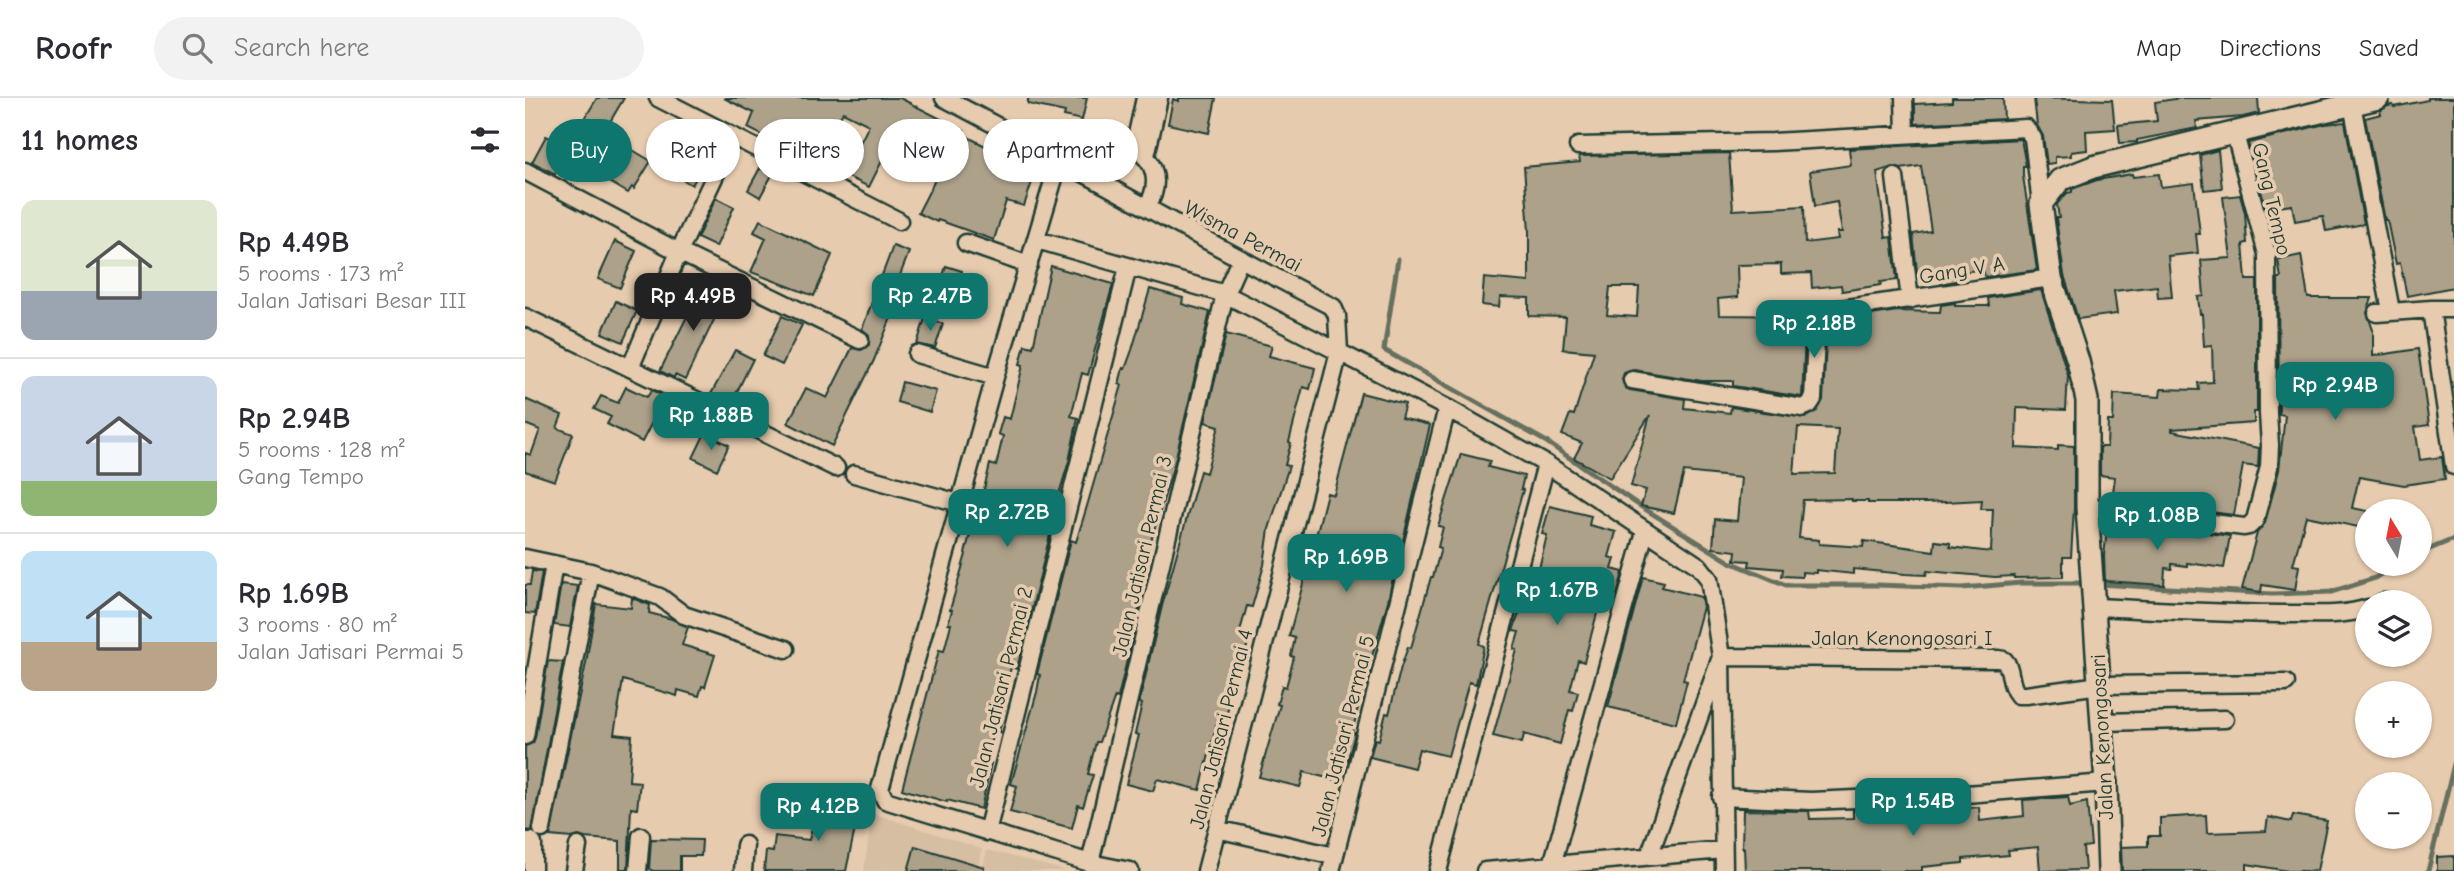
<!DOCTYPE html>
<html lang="en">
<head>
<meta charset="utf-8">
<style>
	:root { --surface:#fff; --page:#f2f2f3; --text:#2b2b33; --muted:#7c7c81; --line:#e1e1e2; --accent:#0f766e }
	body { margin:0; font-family:"Comic Neue",sans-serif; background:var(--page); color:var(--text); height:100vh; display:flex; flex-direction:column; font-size:26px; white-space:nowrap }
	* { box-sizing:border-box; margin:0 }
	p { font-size:23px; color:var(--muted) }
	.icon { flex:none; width:38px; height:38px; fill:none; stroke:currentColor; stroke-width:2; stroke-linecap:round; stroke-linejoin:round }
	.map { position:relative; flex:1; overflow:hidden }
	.sheet { display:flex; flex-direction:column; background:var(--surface); width:525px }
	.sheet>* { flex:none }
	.top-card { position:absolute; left:21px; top:21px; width:665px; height:63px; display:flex; gap:14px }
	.needle { width:46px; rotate:350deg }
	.controls { position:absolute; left:1830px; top:401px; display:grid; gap:14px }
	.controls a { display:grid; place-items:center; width:77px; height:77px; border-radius:50%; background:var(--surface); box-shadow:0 2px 5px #0004; font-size:35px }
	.price { position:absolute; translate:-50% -60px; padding:0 16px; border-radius:14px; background:var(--accent); color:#fff; font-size:23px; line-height:46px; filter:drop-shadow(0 2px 4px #0008) }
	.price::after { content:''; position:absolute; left:50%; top:42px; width:21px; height:16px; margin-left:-10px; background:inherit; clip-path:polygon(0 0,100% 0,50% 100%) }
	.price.selected { background:#222; color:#fff }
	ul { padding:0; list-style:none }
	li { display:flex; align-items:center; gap:21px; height:175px; padding:0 21px }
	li+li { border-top:2px solid var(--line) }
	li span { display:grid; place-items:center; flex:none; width:196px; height:140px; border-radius:14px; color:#555 }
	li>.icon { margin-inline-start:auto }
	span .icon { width:84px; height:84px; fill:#fffc; stroke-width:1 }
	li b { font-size:30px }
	h2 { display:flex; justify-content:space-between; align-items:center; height:84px; padding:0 21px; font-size:30px }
	.chip { padding:0 24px; border-radius:32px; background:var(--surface); box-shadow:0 2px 5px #0004; font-size:24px; line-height:63px }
	.chip.selected { background:var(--accent); color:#fff }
	header { display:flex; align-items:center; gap:42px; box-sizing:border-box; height:98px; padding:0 35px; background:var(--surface); border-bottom:2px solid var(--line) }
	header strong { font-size:33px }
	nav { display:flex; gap:38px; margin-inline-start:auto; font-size:24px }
	.search { width:490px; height:63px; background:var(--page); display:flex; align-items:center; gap:18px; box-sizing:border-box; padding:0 24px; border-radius:38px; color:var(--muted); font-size:26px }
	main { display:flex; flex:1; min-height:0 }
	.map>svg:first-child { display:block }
	.built { fill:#d6bea3 }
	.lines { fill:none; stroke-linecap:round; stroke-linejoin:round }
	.stream { stroke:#666f5f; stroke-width:5 }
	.building { fill:#ada18a; stroke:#1f3d34; stroke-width:2; fill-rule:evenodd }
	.minor-casing { stroke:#1f3d34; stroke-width:21 }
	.tertiary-casing { stroke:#1f3d34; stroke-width:26 }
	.minor { stroke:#e7cbae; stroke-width:16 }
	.tertiary { stroke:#e7cbae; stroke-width:21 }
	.labels { text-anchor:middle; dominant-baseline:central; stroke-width:7; stroke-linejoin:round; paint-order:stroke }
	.street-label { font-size:21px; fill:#1f3d34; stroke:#e7cbae }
</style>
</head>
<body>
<header>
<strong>Roofr</strong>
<div class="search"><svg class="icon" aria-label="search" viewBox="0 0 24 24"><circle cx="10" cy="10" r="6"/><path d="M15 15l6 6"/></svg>Search here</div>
<nav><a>Map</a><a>Directions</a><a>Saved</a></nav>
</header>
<main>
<section class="sheet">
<h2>11 homes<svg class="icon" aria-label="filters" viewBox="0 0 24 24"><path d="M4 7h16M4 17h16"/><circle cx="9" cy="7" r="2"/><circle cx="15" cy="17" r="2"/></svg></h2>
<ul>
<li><span style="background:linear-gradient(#dfe7d0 65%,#9aa5b1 0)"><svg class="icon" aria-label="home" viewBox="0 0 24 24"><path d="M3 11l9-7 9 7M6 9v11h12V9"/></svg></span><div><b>Rp 4.49B</b><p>5 rooms · 173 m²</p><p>Jalan Jatisari Besar III</p></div></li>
<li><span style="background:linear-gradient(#c9d6e8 75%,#8fb573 0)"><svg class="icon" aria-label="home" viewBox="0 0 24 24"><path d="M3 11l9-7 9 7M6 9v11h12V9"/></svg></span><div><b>Rp 2.94B</b><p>5 rooms · 128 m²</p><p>Gang Tempo</p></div></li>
<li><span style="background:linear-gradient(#bfe0f5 65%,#b9a48a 0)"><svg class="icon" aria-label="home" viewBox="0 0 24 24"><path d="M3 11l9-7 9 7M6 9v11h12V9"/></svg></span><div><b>Rp 1.69B</b><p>3 rooms · 80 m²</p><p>Jalan Jatisari Permai 5</p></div></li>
</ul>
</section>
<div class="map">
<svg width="1929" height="773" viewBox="0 0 1929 773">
	<rect width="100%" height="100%" fill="#e7cbae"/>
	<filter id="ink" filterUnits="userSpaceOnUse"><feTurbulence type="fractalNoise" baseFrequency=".0143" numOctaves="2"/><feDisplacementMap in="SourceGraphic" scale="14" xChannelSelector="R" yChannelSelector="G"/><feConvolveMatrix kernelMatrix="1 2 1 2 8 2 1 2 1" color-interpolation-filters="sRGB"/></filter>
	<g filter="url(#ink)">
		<path class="built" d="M347,715L457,751L452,773H339Z
			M462,752L542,773H457Z"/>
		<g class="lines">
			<path class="stream" d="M873,161L859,252L1020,343L1115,408L1205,464L1261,487H1352L1437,490L1496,485H1563
				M1895,455L1929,441
				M1573,486L1747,496L1806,494L1850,480L1872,466
				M1903,773L1929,666"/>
		</g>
		<path class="building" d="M72,0H99L73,44L53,32Z
			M199,0H375L439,33L437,36L484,60L483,63L511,72L499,108L481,103L469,142L413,122L412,124L393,115L417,68L402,60L405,55L370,37L344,89L319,77L344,27L318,14L296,58L250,35L247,42L223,30L229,15Z
			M503,0H562L557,22L539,18L540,14L503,6Z
			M654,0H691L684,35L643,26L648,1L654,3Z
			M1427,0H1478L1479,21L1390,26V6L1427,4Z
			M1509,0L1587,2L1590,31L1561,33L1562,52L1546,54V58L1530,59V65L1522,66L1518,38L1512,27Z
			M1656,0H1733L1734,15L1718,19L1671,23L1672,30L1612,42V44L1595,45L1593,27L1632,23L1630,4Z
			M1903,0H1929V189L1882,198L1875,165L1871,166L1862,122H1860L1840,20L1856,16L1855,13L1863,8L1868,7L1869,9L1903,2Z
			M1820,24L1839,126L1801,133L1798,118L1770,123L1767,107L1741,111L1723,45L1800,26Z
			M160,33L189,50L167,87L138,70Z
			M21,38L44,50L30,76L7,64Z
			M1496,41L1501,68H1498V78L1512,172L1460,179L1458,171L1431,175V183L1416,186L1417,176H1412V172L1392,174L1388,136L1406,133L1396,68L1376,71L1368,69L1352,74L1361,140L1367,139L1372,182L1355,184L1356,187L1317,193L1316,187L1287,190L1286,175L1256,176V166L1212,167L1213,199L1193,201L1194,217L1281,218L1277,299L1208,288V283H1177L1109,272L1099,275L1097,281L1100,290L1105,292L1160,301L1159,310L1205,315L1206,309L1280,320L1292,313L1298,302L1302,224L1372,213L1415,214L1416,207L1430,205V208H1464L1463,200L1516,192L1543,277L1541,312L1492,310L1491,350L1533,352V347L1549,348V410L1546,459H1538V479L1489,480V478L1470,479L1402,473L1401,477L1380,476L1328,471V476L1291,472V475L1277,474V479L1257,478L1258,471L1224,468L1225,463L1210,462L1211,453L1188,450L1190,421L1212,423L1216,380L1159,374L1149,415L1116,408L1121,392L1106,388L1125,317L1085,380L1049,360L1057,345L1037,337L1045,316L1049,317L1069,254L1038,251L1041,219L1004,218V200L975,199L974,209L957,207L959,180L1004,184V133L999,69L1055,64L1054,58L1204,55L1208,112L1279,108L1280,145L1313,141L1312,134H1317L1312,104L1290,108L1285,73L1326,67L1324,51ZM1085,189H1114L1112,219L1082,217ZM1273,329L1313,331L1310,375L1269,376ZM1327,401V403H1343V405H1401L1457,402L1456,411H1468L1466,454L1425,449V445L1410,443L1409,453L1339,443L1338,449L1294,446V442L1274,440L1278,402Z
			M101,48L126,63L109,91L107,89L103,95L81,82Z
			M1693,52L1697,90L1679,92L1675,57Z
			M235,70L247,77L235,99L223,92Z
			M1607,76L1608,79L1634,76L1636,89L1669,85L1675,136H1671L1673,155L1643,158L1647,199L1633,200L1632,188L1589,193L1592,216L1553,221L1539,177L1531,120H1534L1532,106L1542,95L1547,94V91L1572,82Z
			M1715,97L1720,115L1722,145L1718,146L1721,182H1732V314H1729V325L1647,331V333L1734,350L1733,369L1718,367L1709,417L1678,413V404L1649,400L1648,409L1587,402L1590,379L1575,377V349H1582L1583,323H1588L1589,296L1635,299L1636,291L1674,292L1673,285L1688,284L1687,247L1679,248L1677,216H1675L1673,199L1679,198L1676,162L1706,160L1698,99Z
			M191,100L209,109L191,149L172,140Z
			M235,122L307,157L289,198L226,174L241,140L229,134Z
			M90,143L111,153L95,190L73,181Z
			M368,148L384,154L367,198L374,200L349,262L307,348L263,325L281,290L302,300L327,250L336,252L344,247V237L337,231Z
			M1776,157L1783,200H1847L1842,215L1848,232V258L1893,251L1904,327L1890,329L1895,362L1917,359L1920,381L1879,387L1834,379L1827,410L1843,413V431L1781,418L1768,467L1774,468L1770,492L1737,487L1736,494L1717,491L1732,435L1740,425L1754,372L1760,317L1754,316L1753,180H1756L1753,162Z
			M421,168L437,173L430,192L415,188Z
			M526,168L588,186L563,277L557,275L546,318L553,320L544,363L533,399L530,398L522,434L525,437L492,571L486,569L477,604H481L474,634L469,632L460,664L466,665L456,711L422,702V704L377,691L414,552L419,553L426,526H423L427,512H425L441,456L440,455L446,433L443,432L449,410L454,412L465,366L471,368L478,338L473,336L478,319L485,321L498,267L495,266L500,247L508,249Z
			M178,186L201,197L160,282L150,277L149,280L135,273Z
			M625,191L658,200L657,206L685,214L650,363L614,483L610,501L616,503L593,600L590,599L574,644H571L563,676L568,677L564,690L558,709L553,707L547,730L485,714L492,688L486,686L512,594L515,577L512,576L546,442L551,444L562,408L597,287L594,286L598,270L600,271L607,252Z
			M91,203L112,213L98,244L77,235Z
			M257,218L277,227L257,267L238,258Z
			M400,220L418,226L410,250L392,246Z
			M701,236L747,248L744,258L790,270L785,291L778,289L764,344L766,345L760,367L764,368L744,431L739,467L727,509L722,508L714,537L724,539L720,557L717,556L712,575L707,574L700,601L705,602L700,623L693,621L675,692L632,681L628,693L601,686L614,637L610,636L617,606L614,605L637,508L675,373L681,375L694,328L680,324Z
			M210,252L228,261L206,306L186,296Z
			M377,284L411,293L405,314L372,304Z
			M101,289L122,299L127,292L140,299L117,344L82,326L86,319L69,311L76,298L93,305Z
			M836,295L880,306L876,320L905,327L877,447L871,446L864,472L869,474L863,503L837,593L827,635H830L825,654L822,663L820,662L814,683L779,674L775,689L734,679L755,607L752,606L757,588L761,589L769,559L766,558L770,540L764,538L787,452H784L788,437L791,438L802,395L809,397Z
			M0,301L37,317L32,330L48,336L30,383L0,373V355L6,357L15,332L0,326Z
			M180,335L204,347L192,372L168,360Z
			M936,356L965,363L963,369L999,378L996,391L998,392L954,546L959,548L951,586L944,584L923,658L894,651L889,670L845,659L850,641L854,642L861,615L864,616L876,569L883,549L886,550L906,479H908L916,450L913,449L918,429L913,428Z
			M1025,408L1066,418L1064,427L1091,434L1084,459L1090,461L1087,471L1098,474L1092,497L1078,493L1059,564L1053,562L1045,592L1053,594L1048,613L1044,612L1035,646L999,636L997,645L968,638L992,552L989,551L994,534L988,533L1000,498L1007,500L1022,437L1017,436Z
			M1583,422L1644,430V434L1675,437V434L1705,438L1699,470L1662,465V468L1647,466V471L1640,470L1639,487L1580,483L1579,458Z
			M7,473L17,474L10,516L0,515V487H5Z
			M1118,479L1139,484L1137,489L1176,499L1178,509L1158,582L1162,583L1151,625L1083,609Z
			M36,486L53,488L45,529L29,527Z
			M107,500L125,507L124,515L147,521L163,529L157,547L190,557L180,589L177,588L174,598L153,592L152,598L98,582L89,636L107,638L104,683L115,684L112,711L106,710L103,771H95V743L60,740L54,738L47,740L25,738L61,565L71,506L106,510Z
			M23,563L38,564L7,733L0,732V648L8,645L10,640Z
			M1543,699L1545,708L1562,704L1566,748L1558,749L1560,772L1515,773L1513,749L1483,752L1484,757L1438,761V765L1397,769V773H1220L1219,750H1217L1218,712L1284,713L1285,721L1328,720V712L1413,711V713L1454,709L1455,723L1499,718L1498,702Z
			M295,702L334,712L321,773H239L241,753L248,754L250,738L284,742Z
			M1681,717L1682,735L1741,733L1743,719L1766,724L1768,717L1802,723L1792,773H1763L1722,766V773H1597L1596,749L1623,748V738H1635V720Z
			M126,741L177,742L176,758H155V773H128L124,771Z
			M390,748L459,769V773H383Z
			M1929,758V773H1912V759Z"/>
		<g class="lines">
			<g class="minor-casing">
				<path id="minor" d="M133,0L374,123
					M419,0C550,68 677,143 808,209L812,218L814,254L922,310L1021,366L1174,468L1184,481L1196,559L1199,773
					M1379,0L1380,37
					M1827,6L1866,213
					M1053,48L1248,44L1501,30L1508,40L1516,106
					M609,50L620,0
					M621,58L634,0
					M535,60L470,279L355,691L360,702L565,765L605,773
					M0,73L154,154L335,242
					M559,73C585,21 653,58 622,109
					M1370,79L1385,202
					M512,142L700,196L814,254L681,773
					M441,145L504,167
					M1906,211L1929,368
					M1852,215L1906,211H1929
					M0,219L311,370
					M392,256L470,279
					M106,268L154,154L208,39
					M1107,282L1277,310L1284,307L1288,301L1292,218L1295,214L1526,180
					M329,376L434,405
					M1562,409L1719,429L1724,428L1730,422L1744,369L1745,347L1743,316L1742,156L1710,36
					M0,460L66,474L135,499L159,517L261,551
					M1858,504H1860
					M1569,509C1636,512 1702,516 1768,516C1792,516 1820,518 1843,510
					M1577,624L1700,621
					M0,638L29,466
					M1196,699L1286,703L1441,696L1581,685
					M17,731L66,474
					M692,731L809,758
					M462,734L603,169
					M0,743H6L8,746V773
					M1124,758L1196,559L1473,561L1479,562C1488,571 1483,586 1493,597H1501L1575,587L1761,585
					M565,765L700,196L715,162
					M1027,767L1120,434
					M49,773L53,748
					M113,773L116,738
					M218,773L220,747
					M806,773L922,310
					M913,773L1021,366
					M960,773L1198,752"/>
			</g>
			<g class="tertiary-casing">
				<path id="tertiary" d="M1584,773L1581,685L1562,409V302L1553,263L1526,180L1516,106L1535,82L1568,69L1853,0"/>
			</g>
			<use href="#minor" class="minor"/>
			<use href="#tertiary" class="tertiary"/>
		</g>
	</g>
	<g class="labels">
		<g class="street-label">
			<text transform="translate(1747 101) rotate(77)">Gang Tempo</text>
			<text transform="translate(718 138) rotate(28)">Wisma Permai</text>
			<text transform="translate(1437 172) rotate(-9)">Gang V A</text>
			<text transform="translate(617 458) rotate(-77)">Jalan Jatisari Permai 3</text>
			<text x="1377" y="540">Jalan Kenongosari I</text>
			<text transform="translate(476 589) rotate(-76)">Jalan Jatisari Permai 2</text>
			<text transform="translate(696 631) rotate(-76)">Jalan Jatisari Permai 4</text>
			<text transform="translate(818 638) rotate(-76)">Jalan Jatisari Permai 5</text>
			<text transform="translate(1577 639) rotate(-93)">Jalan Kenongosari</text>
		</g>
	</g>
</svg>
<div class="controls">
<a><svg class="needle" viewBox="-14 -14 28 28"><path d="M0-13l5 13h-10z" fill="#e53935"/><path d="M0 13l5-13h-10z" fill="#7c7c81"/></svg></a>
<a><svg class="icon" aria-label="layers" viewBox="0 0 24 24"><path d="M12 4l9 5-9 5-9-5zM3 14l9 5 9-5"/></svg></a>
<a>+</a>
<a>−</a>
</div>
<b class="price selected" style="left:168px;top:235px">Rp 4.49B</b>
<b class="price" style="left:405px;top:235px">Rp 2.47B</b>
<b class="price" style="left:1289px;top:262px">Rp 2.18B</b>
<b class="price" style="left:1810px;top:324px">Rp 2.94B</b>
<b class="price" style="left:186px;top:354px">Rp 1.88B</b>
<b class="price" style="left:482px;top:451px">Rp 2.72B</b>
<b class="price" style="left:1632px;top:454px">Rp 1.08B</b>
<b class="price" style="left:821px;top:496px">Rp 1.69B</b>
<b class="price" style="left:1032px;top:529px">Rp 1.67B</b>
<b class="price" style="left:1388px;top:740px">Rp 1.54B</b>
<b class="price" style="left:293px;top:745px">Rp 4.12B</b>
<div class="top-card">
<a class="chip selected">Buy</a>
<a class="chip">Rent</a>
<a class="chip">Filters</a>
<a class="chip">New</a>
<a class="chip">Apartment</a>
</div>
</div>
</main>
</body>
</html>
